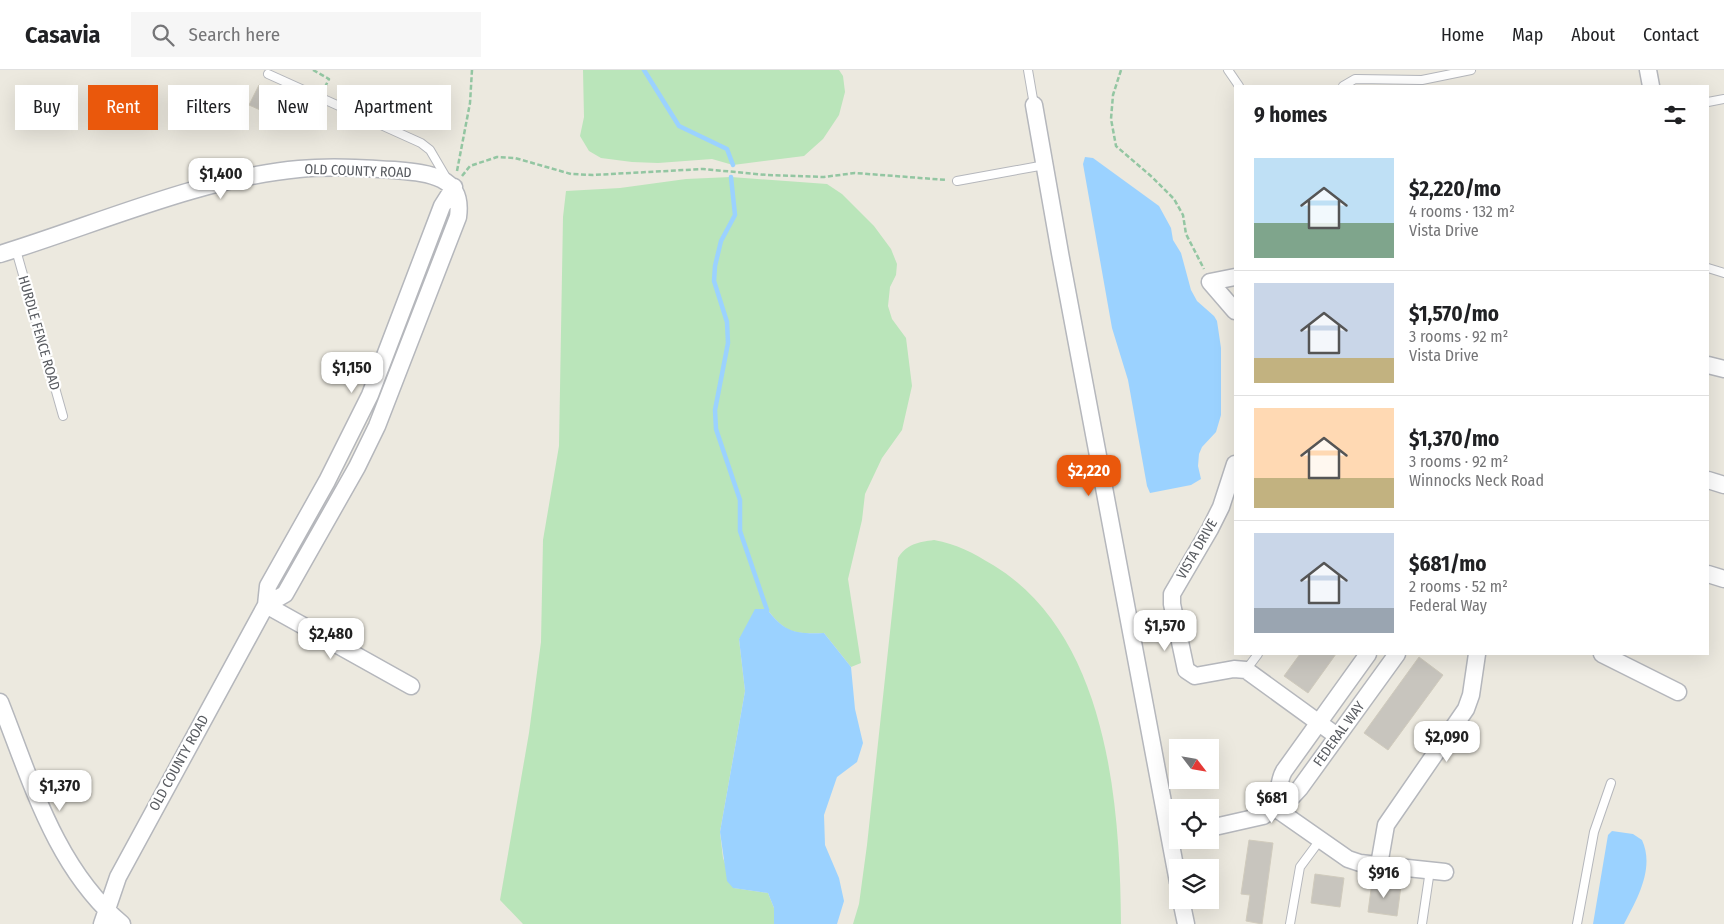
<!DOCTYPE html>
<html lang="en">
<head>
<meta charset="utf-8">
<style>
	:root { --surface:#fff; --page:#f6f6f6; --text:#202124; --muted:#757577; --line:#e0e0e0; --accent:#ea580c }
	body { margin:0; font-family:"Fira Sans Condensed",sans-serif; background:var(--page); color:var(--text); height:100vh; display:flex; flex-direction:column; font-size:19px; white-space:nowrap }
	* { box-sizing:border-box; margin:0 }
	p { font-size:16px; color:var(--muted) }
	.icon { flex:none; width:28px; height:28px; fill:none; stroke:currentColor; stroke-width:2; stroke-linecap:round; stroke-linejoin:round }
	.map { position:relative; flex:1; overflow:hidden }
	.drawer { position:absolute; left:1234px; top:15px; width:475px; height:570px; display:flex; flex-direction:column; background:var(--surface); border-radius:0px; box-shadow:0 5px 20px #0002 }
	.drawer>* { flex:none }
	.guide { position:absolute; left:15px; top:15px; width:475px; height:45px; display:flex; gap:10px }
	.needle { width:32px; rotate:121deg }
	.fabs { position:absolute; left:1169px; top:669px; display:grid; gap:10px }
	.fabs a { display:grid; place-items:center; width:50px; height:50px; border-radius:0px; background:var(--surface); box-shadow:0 5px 20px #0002; font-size:25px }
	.price { position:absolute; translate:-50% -42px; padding:0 11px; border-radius:10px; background:#fff; color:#222; font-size:16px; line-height:32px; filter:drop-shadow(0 1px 2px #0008) }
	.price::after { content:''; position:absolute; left:50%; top:30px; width:15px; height:11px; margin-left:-8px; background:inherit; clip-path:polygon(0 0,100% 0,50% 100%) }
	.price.selected { background:var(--accent); color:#fff }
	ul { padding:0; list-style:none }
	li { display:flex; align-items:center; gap:15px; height:125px; padding:0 20px }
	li+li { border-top:1px solid var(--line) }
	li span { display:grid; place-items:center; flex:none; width:140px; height:100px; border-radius:0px; color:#555 }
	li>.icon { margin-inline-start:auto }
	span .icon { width:60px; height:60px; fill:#fffc; stroke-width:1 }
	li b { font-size:21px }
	h2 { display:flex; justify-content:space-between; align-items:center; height:60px; padding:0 20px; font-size:21px }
	.pill { padding:0 18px; border-radius:0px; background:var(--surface); box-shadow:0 5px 20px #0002; font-size:18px; line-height:45px }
	.pill.selected { background:var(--accent); color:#fff }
	header { display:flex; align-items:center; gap:30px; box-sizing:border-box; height:70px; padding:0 25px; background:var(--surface); border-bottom:1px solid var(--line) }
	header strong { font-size:24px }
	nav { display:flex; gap:28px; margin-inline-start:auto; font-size:18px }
	.search { width:350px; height:45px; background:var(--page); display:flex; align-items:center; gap:12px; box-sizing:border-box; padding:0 18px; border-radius:0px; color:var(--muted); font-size:19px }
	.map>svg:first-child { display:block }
	.green { fill:#bae5ba }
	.water { fill:#9bd2ff }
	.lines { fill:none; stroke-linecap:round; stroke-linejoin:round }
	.stream { stroke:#9bd2ff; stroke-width:4.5 }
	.building { fill:#c8c5be; stroke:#d0cbbd }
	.service-casing { stroke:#b5b7bc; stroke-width:10 }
	.minor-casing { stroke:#b5b7bc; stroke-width:19 }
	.path { stroke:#93c6a2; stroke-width:2.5; stroke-dasharray:5 2.5; stroke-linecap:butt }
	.service { stroke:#fff; stroke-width:8 }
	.minor { stroke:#fff; stroke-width:16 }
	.labels { text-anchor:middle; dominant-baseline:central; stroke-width:4.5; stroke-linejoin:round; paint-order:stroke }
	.street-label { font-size:14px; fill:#585b60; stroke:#fff }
</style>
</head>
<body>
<header>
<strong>Casavia</strong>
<div class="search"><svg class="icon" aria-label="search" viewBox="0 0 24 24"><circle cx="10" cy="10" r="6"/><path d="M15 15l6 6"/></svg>Search here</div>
<nav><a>Home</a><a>Map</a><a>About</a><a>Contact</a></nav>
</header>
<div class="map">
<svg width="1724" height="854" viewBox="0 0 1724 854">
	<rect width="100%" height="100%" fill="#ece9df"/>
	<path class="green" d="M583,0H839L843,6L845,22L839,45L823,69L804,86L733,95L712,89L658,93L632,92L601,88L589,81L580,66L584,47Z
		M731,107L827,114L842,124L874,156L891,179L897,194L896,205L890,217L888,236L892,249L906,268L912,316L902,360L882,388L865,424L862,450L848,509L861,593L851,597L824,563C794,564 786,564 767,539L739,569L745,621L720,762L723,788L734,818L768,823L774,838V854H523L500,830L529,663L541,572L543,470L559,376L563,147L566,121L620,118L686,109Z
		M934,470C957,474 973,483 993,495C1108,565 1120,733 1121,854H853L859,834L867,775L898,488C907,474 918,472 934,470Z"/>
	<path class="water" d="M1085,87L1093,88L1159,136L1171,158L1173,170L1181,183L1191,220L1197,231L1214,246L1217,251L1221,278V345L1216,362L1202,377L1199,384L1198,396L1201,409L1191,415L1150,423L1147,416L1128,310L1112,258L1083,94Z
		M755,539H767C785,563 796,564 824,563L851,597L855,639L863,673L857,692L837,707L824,745L825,775L839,808L844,831L837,854H774V838L768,823L733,818L727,811L720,762L745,621L739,569Z
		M1612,761L1633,764L1642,770C1655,798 1637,829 1624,854H1593L1608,765Z"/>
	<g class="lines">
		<path class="stream" d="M644,0L679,56L727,79L733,95
			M731,107L735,145L721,171L715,196L714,211L727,252L728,273L715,340L716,359L740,430V461L767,540"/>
	</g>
	<path class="building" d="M259,15L285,26L276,47L249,35Z
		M1300,584H1336L1308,623L1284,606Z
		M1419,587L1443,605L1388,680L1364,663Z
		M1249,770L1273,773L1262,854L1246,851L1250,825L1241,824Z
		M1315,804L1344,808L1340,837L1311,833Z
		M1372,812L1401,816L1397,846L1368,842Z"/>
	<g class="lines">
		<g class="service-casing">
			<path id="service" d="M1028,0L1034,35
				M1228,0L1239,16
				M268,4L421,73L430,80L447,109
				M1343,16L1355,9L1422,10L1471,0
				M1708,32L1724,29
				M957,111L1045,95
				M16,180L63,346
				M1708,198L1724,203
				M1246,600L1258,584
				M1290,854L1300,797L1320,770
				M1422,854L1430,800
				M1577,854L1594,762L1611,713"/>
		</g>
		<g class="minor-casing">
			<path id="minor" d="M1648,0L1651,16
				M1034,35L1060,183L1178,812
				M0,184C95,155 200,108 299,99C330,96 362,98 394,100C427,103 464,105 458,147L377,356L357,397L285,524L266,535
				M1210,212L1235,241
				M1210,212L1235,207
				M1708,295L1724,299
				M1235,394L1221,437L1210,459L1172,524V534L1186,600L1195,606L1234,599L1246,600L1337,666
				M1708,410L1724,415
				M1708,504L1724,509
				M266,535L411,616
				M1368,584L1284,701C1277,713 1280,726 1275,738L1288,731L1300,718L1397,584
				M1602,584L1678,622
				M0,632C31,710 55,798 122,854
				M1210,758L1263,746L1275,738L1348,789L1360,793L1445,802
				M1379,795L1386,755L1466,639L1471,625L1477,584
				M1181,830L1186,854
				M102,854L118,807L266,535L268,516L327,411L370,325L442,136L454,117"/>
		</g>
		<path class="path" d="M313,0L329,9L324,19
			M1121,0L1113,25L1111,49L1116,76L1152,107L1174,129L1183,145L1186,164L1204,199
			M457,101L470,33L472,0
			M462,106L470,96L497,87L515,88L571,104L593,105L703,99L767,105L824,107L855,103L947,110"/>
		<use href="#service" class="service"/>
		<use href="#minor" class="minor"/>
	</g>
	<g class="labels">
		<g class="street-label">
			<text transform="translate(358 101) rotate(2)">OLD COUNTY ROAD</text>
			<text transform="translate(39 263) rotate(74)">HURDLE FENCE ROAD</text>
			<text transform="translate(1197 479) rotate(-60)">VISTA DRIVE</text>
			<text transform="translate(1339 664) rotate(-54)">FEDERAL WAY</text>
			<text transform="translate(179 693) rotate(-61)">OLD COUNTY ROAD</text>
		</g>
	</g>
</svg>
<div class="fabs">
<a><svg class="needle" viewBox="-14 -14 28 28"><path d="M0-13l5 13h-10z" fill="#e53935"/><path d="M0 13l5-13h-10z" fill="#757577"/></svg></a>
<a><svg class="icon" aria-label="locate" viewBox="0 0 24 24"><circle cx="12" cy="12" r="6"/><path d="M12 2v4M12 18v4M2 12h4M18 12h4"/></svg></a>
<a><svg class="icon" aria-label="layers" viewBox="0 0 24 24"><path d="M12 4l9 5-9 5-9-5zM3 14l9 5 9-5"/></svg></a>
</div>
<b class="price" style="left:221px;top:130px">$1,400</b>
<b class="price" style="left:352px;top:324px">$1,150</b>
<b class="price selected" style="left:1089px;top:427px">$2,220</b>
<b class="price" style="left:1165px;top:582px">$1,570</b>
<b class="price" style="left:331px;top:590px">$2,480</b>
<b class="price" style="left:1447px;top:693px">$2,090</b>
<b class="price" style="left:60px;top:742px">$1,370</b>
<b class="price" style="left:1272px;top:754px">$681</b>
<b class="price" style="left:1384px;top:829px">$916</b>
<div class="guide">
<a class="pill">Buy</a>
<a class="pill selected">Rent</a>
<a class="pill">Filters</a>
<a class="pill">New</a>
<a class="pill">Apartment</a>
</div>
<section class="drawer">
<h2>9 homes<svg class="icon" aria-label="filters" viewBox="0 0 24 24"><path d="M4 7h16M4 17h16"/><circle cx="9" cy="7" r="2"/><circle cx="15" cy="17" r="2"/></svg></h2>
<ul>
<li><span style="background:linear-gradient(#bfe0f5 65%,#7fa58c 0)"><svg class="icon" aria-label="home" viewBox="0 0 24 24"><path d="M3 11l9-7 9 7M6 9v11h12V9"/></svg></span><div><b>$2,220/mo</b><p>4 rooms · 132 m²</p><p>Vista Drive</p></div></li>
<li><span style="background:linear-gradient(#c9d6e8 75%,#c2b280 0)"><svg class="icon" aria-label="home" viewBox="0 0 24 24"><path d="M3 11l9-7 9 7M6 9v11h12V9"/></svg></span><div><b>$1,570/mo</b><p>3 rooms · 92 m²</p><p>Vista Drive</p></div></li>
<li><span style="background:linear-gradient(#ffd9b3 70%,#c2b280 0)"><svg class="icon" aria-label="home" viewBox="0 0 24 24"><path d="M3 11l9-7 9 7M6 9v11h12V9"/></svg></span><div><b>$1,370/mo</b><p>3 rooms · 92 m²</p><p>Winnocks Neck Road</p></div></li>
<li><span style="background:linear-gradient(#c9d6e8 75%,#9aa5b1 0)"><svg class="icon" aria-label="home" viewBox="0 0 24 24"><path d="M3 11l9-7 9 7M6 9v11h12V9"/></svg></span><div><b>$681/mo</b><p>2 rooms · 52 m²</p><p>Federal Way</p></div></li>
</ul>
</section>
</div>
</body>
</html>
